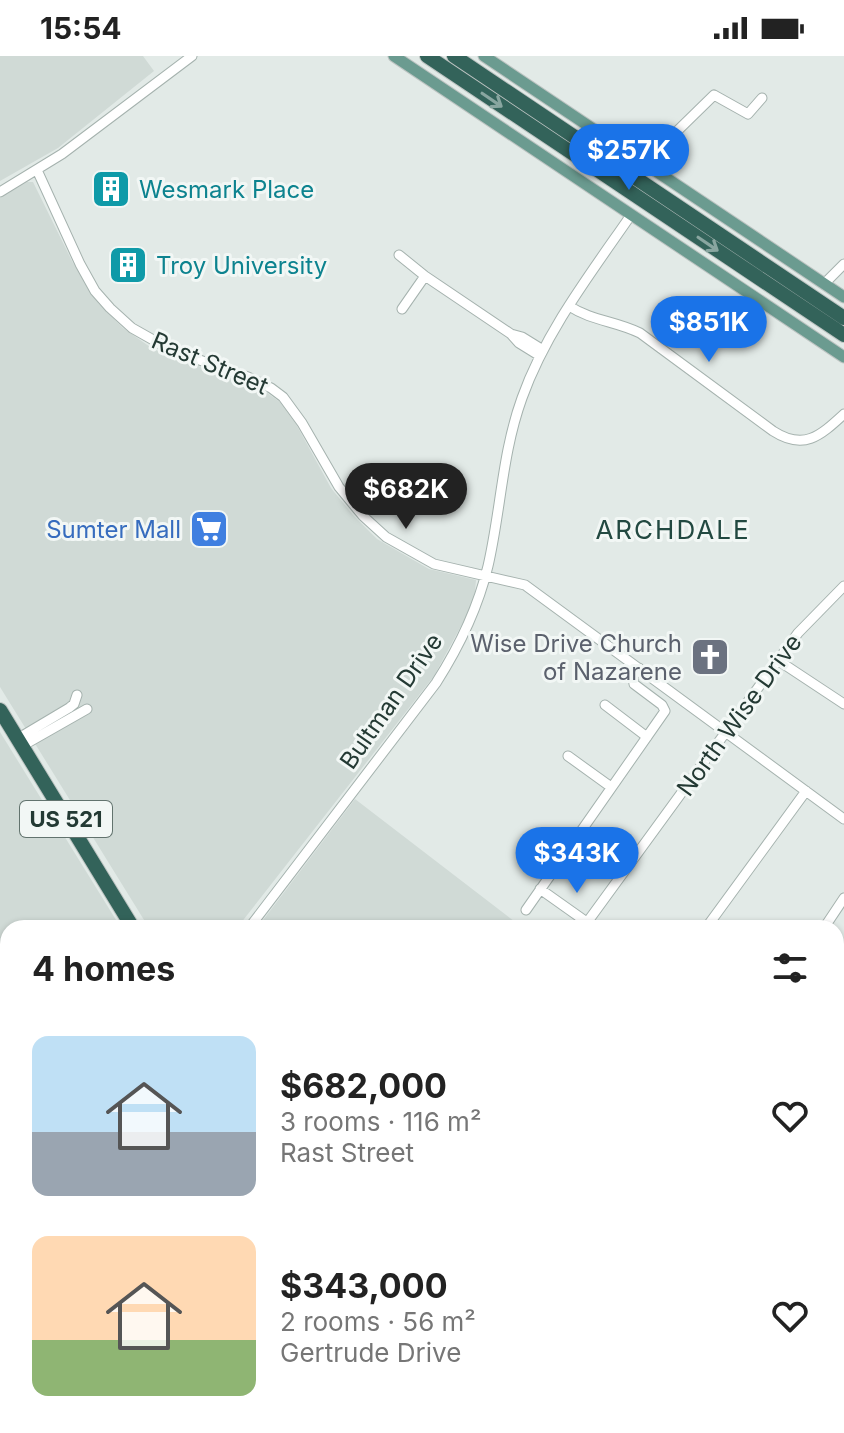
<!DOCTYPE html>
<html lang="en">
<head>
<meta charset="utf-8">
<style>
	:root { --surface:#fff; --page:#f2f2f2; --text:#222; --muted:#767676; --accent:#1a73e8 }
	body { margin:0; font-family:Inter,sans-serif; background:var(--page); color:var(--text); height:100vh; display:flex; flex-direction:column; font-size:30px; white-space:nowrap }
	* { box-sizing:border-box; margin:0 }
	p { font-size:26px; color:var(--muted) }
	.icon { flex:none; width:44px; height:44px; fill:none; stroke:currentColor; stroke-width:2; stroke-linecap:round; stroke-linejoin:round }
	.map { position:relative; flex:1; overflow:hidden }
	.details { position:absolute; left:0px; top:864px; width:844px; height:514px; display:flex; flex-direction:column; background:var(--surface); border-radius:24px 24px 0 0; box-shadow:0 2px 6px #0004 }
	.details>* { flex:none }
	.price { position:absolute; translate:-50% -68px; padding:0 18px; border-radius:28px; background:var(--accent); color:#fff; font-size:26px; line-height:52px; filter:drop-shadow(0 2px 4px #0008) }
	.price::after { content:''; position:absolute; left:50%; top:48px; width:24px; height:18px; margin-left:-12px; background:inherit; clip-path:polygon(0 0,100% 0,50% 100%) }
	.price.on { background:#222; color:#fff }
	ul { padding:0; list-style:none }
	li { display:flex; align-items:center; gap:24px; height:200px; padding:0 32px }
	li span { display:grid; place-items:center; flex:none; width:224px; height:160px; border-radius:16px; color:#555 }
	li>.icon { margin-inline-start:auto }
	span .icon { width:96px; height:96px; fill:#fffc; stroke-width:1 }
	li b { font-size:34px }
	h2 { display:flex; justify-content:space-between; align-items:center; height:96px; padding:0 32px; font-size:34px }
	.status { display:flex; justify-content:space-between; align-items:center; height:56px; padding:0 40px; background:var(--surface); direction:ltr }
	.status svg { height:22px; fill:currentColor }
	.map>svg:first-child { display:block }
	.built { fill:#d0dad6 }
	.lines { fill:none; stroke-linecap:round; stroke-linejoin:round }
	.minor-casing { stroke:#a5b2ae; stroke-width:11 }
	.major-casing { stroke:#bdc4c2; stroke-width:13 }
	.highway-casing { stroke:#bdc4c2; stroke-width:16 }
	.minor { stroke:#fff; stroke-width:9 }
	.major { stroke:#6b9b90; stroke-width:11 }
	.highway { stroke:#33635a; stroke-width:14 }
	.oneway { stroke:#89a6a0 }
	.labels { text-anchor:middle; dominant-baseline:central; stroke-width:6; stroke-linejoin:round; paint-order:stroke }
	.shield { fill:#f2f7f5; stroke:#62736e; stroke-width:2 }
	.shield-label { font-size:22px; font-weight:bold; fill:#243a34 }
	.culture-label { font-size:24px; fill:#0d838f; stroke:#f2f7f5; text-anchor:start }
	.street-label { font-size:24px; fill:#243a34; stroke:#f2f7f5 }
	.shop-label { font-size:24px; fill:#366cbe; stroke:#f2f7f5; text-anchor:end }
	.worship-label { font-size:24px; fill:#5b616d; stroke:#f2f7f5; text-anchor:end }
	.neighbourhood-label { font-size:26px; letter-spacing:2px; fill:#224941; stroke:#f2f7f5 }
</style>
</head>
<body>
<div class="status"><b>15:54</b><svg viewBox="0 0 49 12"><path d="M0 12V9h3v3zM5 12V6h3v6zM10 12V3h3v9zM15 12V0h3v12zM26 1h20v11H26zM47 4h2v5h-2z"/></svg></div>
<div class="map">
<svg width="844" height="1377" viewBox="0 0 844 1377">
	<rect width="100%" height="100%" fill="#e2eae7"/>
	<path class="built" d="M0,0H143L154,15L58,92L0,125Z
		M27,126H33L73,207L99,248L123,272L153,293L263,334L280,346L296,368L331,432L353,459L377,483L429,513L476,524L474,546L434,620L237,872H149L0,631V142Z
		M0,676L121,872H8V969L0,974Z
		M355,743L523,872H257Z"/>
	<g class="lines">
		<g class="minor-casing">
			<path id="minor" d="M648,110L670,82L714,39L748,58L762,42
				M37,114L80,208L95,235L110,252L132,272L171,294L248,321L271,332L283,341L302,367L339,431L363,460L386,481L434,508L525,529L844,763
				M0,136L62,98L192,0
				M399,199L425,220L511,278
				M824,228L844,208
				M569,250C592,265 616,265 640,277L773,375C804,395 820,380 844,358
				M402,253L425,220
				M540,300L519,287L511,278L522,281L543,294
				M779,605L844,648
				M605,649L647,681
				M17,683L69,652L74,648L77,639
				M22,690L87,653
				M568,700L611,731
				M540,833L595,872
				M526,854L665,655L662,649L634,628L633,621L639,612
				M249,872L436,627C459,591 478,552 488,510C501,454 502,397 522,342C546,275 591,217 631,159
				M583,872L798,577L844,530
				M706,872L806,735
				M824,872L844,842
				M836,1018L844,1007
				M0,1030L8,1028
				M836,1038L844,1039
				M836,1230L844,1218
				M0,1255L8,1288
				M29,1370L30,1377
				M391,1377L400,1370
				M525,1377L534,1370
				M634,1377L643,1370"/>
		</g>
		<g class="major-casing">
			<path id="major" d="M394,0L844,301
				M484,0L844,241
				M0,1352L8,1347
				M722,1370L732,1377
				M740,1370L750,1377"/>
		</g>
		<g class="highway-casing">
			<path id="highway" d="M427,0L844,279
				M454,0L844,262
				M0,654L133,872
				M230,1370L231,1377"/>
		</g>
		<use href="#minor" class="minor"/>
		<use href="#major" class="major"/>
		<use href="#highway" class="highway"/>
	</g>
	<defs><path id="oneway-shaft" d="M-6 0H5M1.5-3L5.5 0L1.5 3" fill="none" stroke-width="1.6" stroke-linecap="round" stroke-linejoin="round" transform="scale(2)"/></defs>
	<g class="oneway">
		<use href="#oneway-shaft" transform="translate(492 44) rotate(34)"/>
		<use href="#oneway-shaft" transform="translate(708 188) rotate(34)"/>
	</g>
	<defs>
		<g id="building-square" transform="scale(2)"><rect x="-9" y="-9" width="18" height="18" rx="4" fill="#0f9aa8" stroke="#f2f7f5"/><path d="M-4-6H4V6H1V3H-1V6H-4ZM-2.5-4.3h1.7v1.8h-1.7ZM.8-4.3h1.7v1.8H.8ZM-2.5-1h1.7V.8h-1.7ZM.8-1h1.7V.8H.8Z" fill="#fff"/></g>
		<g id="supermarket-square" transform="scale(2)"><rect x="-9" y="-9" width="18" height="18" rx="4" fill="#3f7fe0" stroke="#f2f7f5"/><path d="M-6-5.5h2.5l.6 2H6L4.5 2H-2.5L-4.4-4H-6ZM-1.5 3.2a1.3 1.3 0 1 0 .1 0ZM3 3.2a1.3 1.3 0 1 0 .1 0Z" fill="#fff"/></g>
		<g id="church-square" transform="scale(2)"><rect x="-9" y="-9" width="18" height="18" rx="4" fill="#6b7280" stroke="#f2f7f5"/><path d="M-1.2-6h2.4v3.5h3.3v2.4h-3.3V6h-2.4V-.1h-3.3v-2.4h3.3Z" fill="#fff"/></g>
	</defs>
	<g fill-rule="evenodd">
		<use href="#building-square" x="111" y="133"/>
		<use href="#building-square" x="128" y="209"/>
		<use href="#supermarket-square" x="209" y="473"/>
		<use href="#church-square" x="710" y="601"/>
	</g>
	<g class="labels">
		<rect class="shield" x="20" y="745" width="92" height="36" rx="6"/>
		<g class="shield-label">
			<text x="66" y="763">US 521</text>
		</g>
		<g class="culture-label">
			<text x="139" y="133">Wesmark Place</text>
			<text x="156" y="209">Troy University</text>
		</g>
		<g class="street-label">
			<text transform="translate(210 307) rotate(23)">Rast Street</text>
			<text transform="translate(391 645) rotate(-55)">Bultman Drive</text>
			<text transform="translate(739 659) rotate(-54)">North Wise Drive</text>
		</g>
		<g class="shop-label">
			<text x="181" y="473">Sumter Mall</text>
		</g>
		<g class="worship-label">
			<text x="682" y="587">Wise Drive Church<tspan x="682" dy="28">of Nazarene</tspan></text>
		</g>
		<g class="neighbourhood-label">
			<text x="673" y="473">ARCHDALE</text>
		</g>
	</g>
</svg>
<b class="price" style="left:629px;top:136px">$257K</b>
<b class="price" style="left:709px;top:308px">$851K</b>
<b class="price on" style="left:406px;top:475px">$682K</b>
<b class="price" style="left:577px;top:839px">$343K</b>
<section class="details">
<h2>4 homes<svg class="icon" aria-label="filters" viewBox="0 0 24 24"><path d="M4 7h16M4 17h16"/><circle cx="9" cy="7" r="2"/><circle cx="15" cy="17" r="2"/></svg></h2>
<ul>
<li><span style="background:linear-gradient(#bfe0f5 60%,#9aa5b1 0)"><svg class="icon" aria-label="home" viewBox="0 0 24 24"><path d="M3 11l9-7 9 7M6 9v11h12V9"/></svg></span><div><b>$682,000</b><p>3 rooms · 116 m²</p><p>Rast Street</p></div><svg class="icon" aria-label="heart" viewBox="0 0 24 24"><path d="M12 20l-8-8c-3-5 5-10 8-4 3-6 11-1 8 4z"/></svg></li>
<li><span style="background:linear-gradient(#ffd9b3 65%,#8fb573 0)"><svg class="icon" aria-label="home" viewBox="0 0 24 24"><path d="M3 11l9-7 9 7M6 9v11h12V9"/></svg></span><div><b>$343,000</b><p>2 rooms · 56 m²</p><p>Gertrude Drive</p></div><svg class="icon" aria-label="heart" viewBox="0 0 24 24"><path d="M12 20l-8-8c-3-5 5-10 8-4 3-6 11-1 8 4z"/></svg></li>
</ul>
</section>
</div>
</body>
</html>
